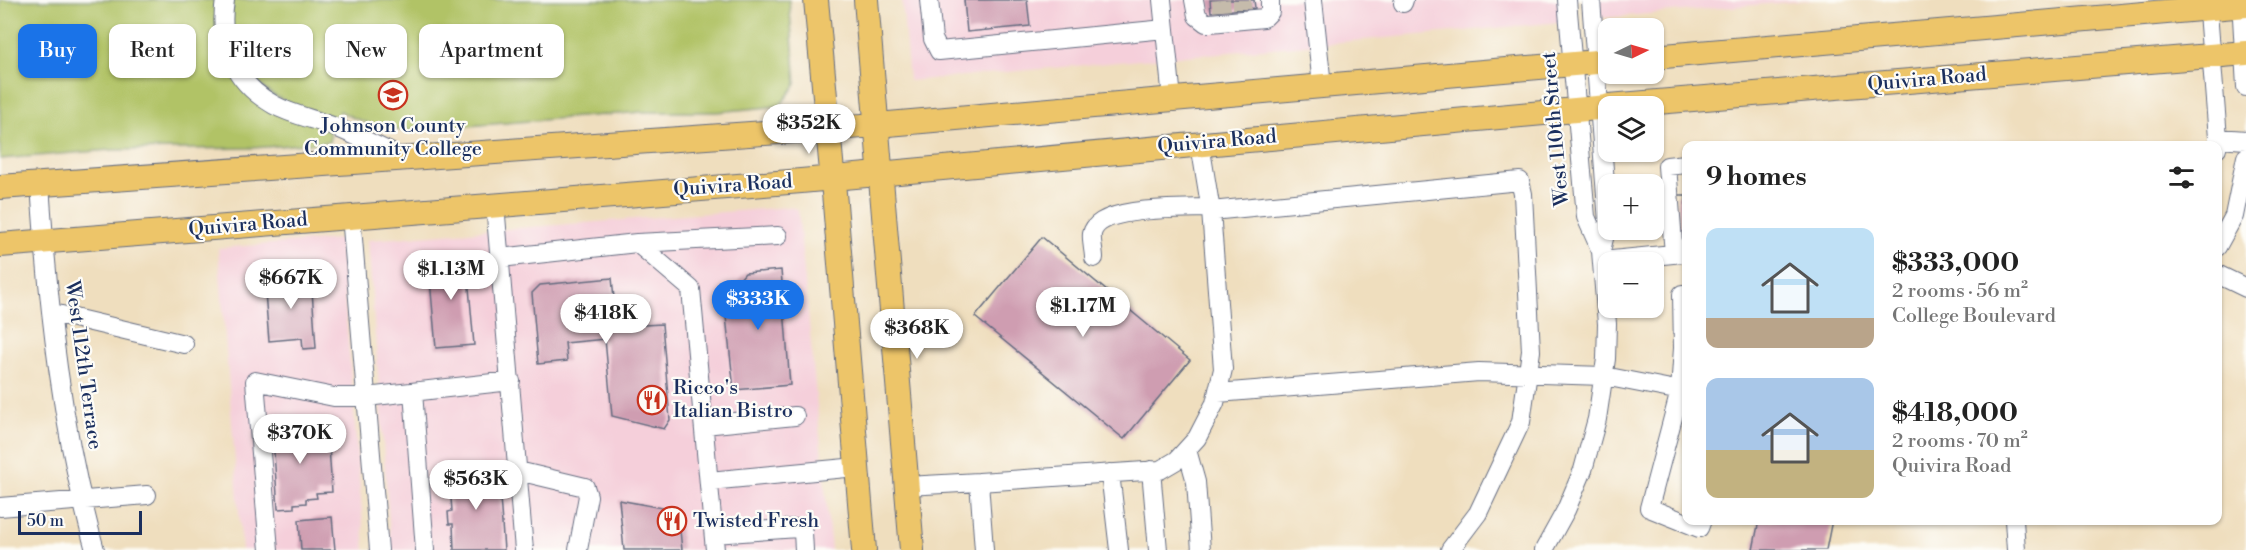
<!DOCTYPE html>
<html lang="en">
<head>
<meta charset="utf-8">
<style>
	:root { --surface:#fff; --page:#f6f6f6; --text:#222; --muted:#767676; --accent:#1a73e8 }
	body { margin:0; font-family:"Libre Bodoni",serif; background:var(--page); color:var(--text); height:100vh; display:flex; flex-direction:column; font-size:22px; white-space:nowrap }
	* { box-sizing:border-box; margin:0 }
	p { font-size:20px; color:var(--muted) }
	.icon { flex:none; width:33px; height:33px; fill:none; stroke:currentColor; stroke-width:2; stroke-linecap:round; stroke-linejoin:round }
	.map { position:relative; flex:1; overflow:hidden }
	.sheet { position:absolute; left:1682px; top:141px; width:540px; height:384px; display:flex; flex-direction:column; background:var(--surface); border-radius:12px; box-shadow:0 2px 4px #0004 }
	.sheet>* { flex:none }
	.banner { position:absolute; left:18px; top:24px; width:570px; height:54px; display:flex; gap:12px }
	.needle { width:39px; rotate:85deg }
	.fabs { position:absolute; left:1598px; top:18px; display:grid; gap:12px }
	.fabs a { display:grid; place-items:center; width:66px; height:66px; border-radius:12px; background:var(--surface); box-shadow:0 2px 4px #0004; font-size:30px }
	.scale { position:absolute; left:18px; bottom:15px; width:124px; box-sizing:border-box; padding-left:6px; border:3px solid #1b2f5e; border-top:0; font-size:16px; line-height:21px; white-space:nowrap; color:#1b2f5e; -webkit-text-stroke:4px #fdfcf7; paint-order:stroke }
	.price { position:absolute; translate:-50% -51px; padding:0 14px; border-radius:21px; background:#fff; color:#222; font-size:20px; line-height:39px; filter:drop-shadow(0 2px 3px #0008) }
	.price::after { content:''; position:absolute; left:50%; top:36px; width:18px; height:14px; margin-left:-9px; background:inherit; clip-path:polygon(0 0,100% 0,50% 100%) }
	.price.active { background:var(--accent); color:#fff }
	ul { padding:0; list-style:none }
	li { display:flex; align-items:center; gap:18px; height:150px; padding:0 24px }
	li span { display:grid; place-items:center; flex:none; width:168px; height:120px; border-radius:12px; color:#555 }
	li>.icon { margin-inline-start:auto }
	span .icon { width:72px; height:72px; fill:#fffc; stroke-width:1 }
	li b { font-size:26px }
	h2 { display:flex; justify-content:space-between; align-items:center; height:72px; padding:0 24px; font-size:26px }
	.pill { padding:0 21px; border-radius:12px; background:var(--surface); box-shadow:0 2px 4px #0004; font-size:21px; line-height:54px }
	.pill.active { background:var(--accent); color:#fff }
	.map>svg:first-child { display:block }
	.built { fill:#f5cfda }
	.green { fill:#b1c366; stroke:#667962; stroke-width:1.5 }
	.building { fill:#cf9db1 }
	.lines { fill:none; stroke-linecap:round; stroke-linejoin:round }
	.minor-tunnel { stroke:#c5bbab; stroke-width:18; stroke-dasharray:18 9; stroke-linecap:butt }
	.minor-casing { stroke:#656c80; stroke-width:20 }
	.major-casing { stroke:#656c80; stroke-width:26 }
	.minor { stroke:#fff; stroke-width:18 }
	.major { stroke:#edc569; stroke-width:24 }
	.labels { text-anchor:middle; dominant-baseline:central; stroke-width:4.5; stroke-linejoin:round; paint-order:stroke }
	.street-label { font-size:20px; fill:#1b2f5e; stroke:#fdfcf7 }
	.poi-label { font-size:20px; fill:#1b2f5e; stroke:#fdfcf7; text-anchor:start }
</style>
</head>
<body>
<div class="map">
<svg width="2246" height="550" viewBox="0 0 2246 550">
	<rect width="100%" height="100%" fill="#fdfcf7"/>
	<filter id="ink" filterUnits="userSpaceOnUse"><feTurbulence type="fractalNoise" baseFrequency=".0167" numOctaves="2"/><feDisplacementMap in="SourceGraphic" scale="12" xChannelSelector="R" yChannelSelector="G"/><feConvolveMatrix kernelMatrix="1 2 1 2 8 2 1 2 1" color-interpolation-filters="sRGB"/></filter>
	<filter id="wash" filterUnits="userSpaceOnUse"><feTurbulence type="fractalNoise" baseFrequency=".008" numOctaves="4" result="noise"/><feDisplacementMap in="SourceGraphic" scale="24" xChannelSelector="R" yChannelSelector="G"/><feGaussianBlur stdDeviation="1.35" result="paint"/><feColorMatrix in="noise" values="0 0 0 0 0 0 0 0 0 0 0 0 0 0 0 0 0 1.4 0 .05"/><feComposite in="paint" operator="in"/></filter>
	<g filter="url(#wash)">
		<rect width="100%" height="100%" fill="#efdebe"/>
		<path class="built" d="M902,0H1560L1562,22L909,81Z
			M1599,0H1816L1601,18Z
			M788,207L798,209L831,550H391L368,240Z
			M340,239L365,550H242L218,248Z"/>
		<path class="green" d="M0,0H218L216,33H212V38H216L218,41L228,69L331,133L329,142L253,148L110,150L0,159Z
			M233,0H789L796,84L780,106L716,112H642L405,131C384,129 359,122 340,111L336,119C317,112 297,107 279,98C242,79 226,40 233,0Z"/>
		<g id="blocks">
			<path class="building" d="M964,0H1027L1030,26L967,32Z
				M1210,0H1254L1255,8L1211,12Z
				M1677,195H1686V241L1681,242Z
				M1042,237L1190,360L1124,439L975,317Z
				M466,253L474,345L436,348L428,257Z
				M781,270L790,385L734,390L724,298L745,273Z
				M311,276L316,348L303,349L302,338L269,341L264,280Z
				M612,278L614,298L644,325L662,324L670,420L664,429L612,416L605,339L565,343L567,361L538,364L532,293L540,285Z
				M288,423L289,428L312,429V433L328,432L332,492L316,493L317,498L306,499V503L294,504V508L278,509L272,424Z
				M498,471L504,550H454L453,524H449L448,512L452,511L449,474Z
				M619,500L678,511L682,550H624Z
				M332,517L335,550H301L299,520Z
				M1759,520H1832L1826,550H1753Z"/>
		</g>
	</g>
	<g filter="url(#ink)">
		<use href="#blocks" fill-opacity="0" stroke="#656c80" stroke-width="1.5"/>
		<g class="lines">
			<path class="minor-tunnel" d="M1221,0L1222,11
				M1242,0V9"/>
			<g class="minor-casing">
				<path id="minor" d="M225,0C218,44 234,83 274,105C292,115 315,119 335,127C357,136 380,147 402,158
					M929,0L933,39L939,51L1165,29
					M1162,0L1172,99
					M1194,0L1197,16L1206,23H1210L1264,18L1270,12V0
					M1313,0L1322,86
					M1591,0L1608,222L1601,251
					M2207,0L2218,138L2217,148
					M2241,0L2246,87
					M1403,3L1404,0
					M2218,138L2246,140
					M1200,144L1211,211L1520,181L1523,194L1531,351L1521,422L1478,513L1450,550
					M40,184C48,306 62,432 95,550
					M495,204L524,550
					M351,215L379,550
					M637,243L778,236
					M2217,247L2234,216L2246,157
					M1674,254L1667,166L1686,164
					M500,258L637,243L691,289L715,550
					M1094,258C1094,251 1091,241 1092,234C1097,205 1187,209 1210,208
					M1602,261L1683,253
					M2217,274L2246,288
					M1686,294H1682L1683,348H1686
					M53,313L184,344
					M1683,348L1680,391L1649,508L1699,528L1702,520
					M413,392L425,550
					M1218,393L1479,372L1604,376L1686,392
					M704,425L795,416
					M1187,450L1196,482L1201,550
					M1151,470L1158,550
					M518,471L585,487L588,496L578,550
					M1110,473L1119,550
					M709,481L857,467
					M979,482L1160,470L1177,460L1197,438L1215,403L1223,369L1211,211
					M907,486L979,482L984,550
					M0,507L147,495
					M2014,520L2016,550
					M714,534L798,528L803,532L804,550
					M269,550L255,381L334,397H366L511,381
					M1544,550L1566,510L1583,470L1597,419L1606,359L1607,324L1601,251L1586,217L1567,0"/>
			</g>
			<g class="major-casing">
				<path id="major" d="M816,0L835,204L864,550
					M866,0L912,550
					M1653,57L2246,5
					M1609,106L2246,53
					M0,187L877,125L1608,61
					M0,245L801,181L1608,107"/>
			</g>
			<use href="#minor" class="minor"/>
			<use href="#major" class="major"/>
		</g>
	</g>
	<defs>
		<g id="university-ring" transform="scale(1.5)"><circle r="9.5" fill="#fdfcf7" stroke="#c8321e" stroke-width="1.5"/><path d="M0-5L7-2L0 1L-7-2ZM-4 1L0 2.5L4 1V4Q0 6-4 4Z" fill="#c8321e"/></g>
		<g id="restaurant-ring" transform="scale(1.5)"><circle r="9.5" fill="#fdfcf7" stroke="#c8321e" stroke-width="1.5"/><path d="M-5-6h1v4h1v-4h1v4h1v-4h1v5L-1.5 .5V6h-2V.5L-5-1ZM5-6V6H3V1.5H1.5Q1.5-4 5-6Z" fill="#c8321e"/></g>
	</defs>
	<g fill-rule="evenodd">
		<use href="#university-ring" x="393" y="95"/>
		<use href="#restaurant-ring" x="652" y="400"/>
		<use href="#restaurant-ring" x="672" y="521"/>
	</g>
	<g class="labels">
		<g class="street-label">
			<text transform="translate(1927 80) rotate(-5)">Quivira Road</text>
			<text transform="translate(1556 129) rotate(-95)">West 110th Street</text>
			<text transform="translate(1217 142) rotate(-5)">Quivira Road</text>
			<text transform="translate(733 186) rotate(-4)">Quivira Road</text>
			<text transform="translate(248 225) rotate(-5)">Quivira Road</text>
			<text transform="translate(83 365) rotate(82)">West 112th Terrace</text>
		</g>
		<g class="poi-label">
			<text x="393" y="126" text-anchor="middle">Johnson County<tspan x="393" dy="23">Community College</tspan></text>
			<text x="673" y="388">Ricco's<tspan x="673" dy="23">Italian Bistro</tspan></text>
			<text x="693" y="521">Twisted Fresh</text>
		</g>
	</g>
</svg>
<div class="fabs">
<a><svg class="needle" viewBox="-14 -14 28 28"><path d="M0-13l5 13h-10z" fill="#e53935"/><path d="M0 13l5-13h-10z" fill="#767676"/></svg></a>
<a><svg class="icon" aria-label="layers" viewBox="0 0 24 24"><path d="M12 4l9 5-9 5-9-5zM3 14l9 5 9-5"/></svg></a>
<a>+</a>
<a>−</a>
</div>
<div class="scale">50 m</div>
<b class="price" style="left:809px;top:155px">$352K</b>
<b class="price" style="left:451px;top:301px">$1.13M</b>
<b class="price" style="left:291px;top:310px">$667K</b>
<b class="price active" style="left:758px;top:331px">$333K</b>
<b class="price" style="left:1083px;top:338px">$1.17M</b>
<b class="price" style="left:606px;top:345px">$418K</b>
<b class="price" style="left:917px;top:360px">$368K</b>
<b class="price" style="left:300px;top:465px">$370K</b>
<b class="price" style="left:476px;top:511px">$563K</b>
<div class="banner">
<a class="pill active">Buy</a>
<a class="pill">Rent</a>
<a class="pill">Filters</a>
<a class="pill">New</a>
<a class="pill">Apartment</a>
</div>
<section class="sheet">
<h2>9 homes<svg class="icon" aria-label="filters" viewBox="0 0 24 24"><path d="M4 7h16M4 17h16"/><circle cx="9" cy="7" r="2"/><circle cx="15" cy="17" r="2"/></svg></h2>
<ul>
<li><span style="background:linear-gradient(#bfe0f5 75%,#b9a48a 0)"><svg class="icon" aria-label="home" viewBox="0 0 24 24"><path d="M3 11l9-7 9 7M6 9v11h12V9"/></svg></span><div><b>$333,000</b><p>2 rooms · 56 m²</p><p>College Boulevard</p></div></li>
<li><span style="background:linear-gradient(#a9c7e8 60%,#c2b280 0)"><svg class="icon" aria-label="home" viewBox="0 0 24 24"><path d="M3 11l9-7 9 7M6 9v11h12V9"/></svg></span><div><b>$418,000</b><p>2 rooms · 70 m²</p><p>Quivira Road</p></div></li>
</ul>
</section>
</div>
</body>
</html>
